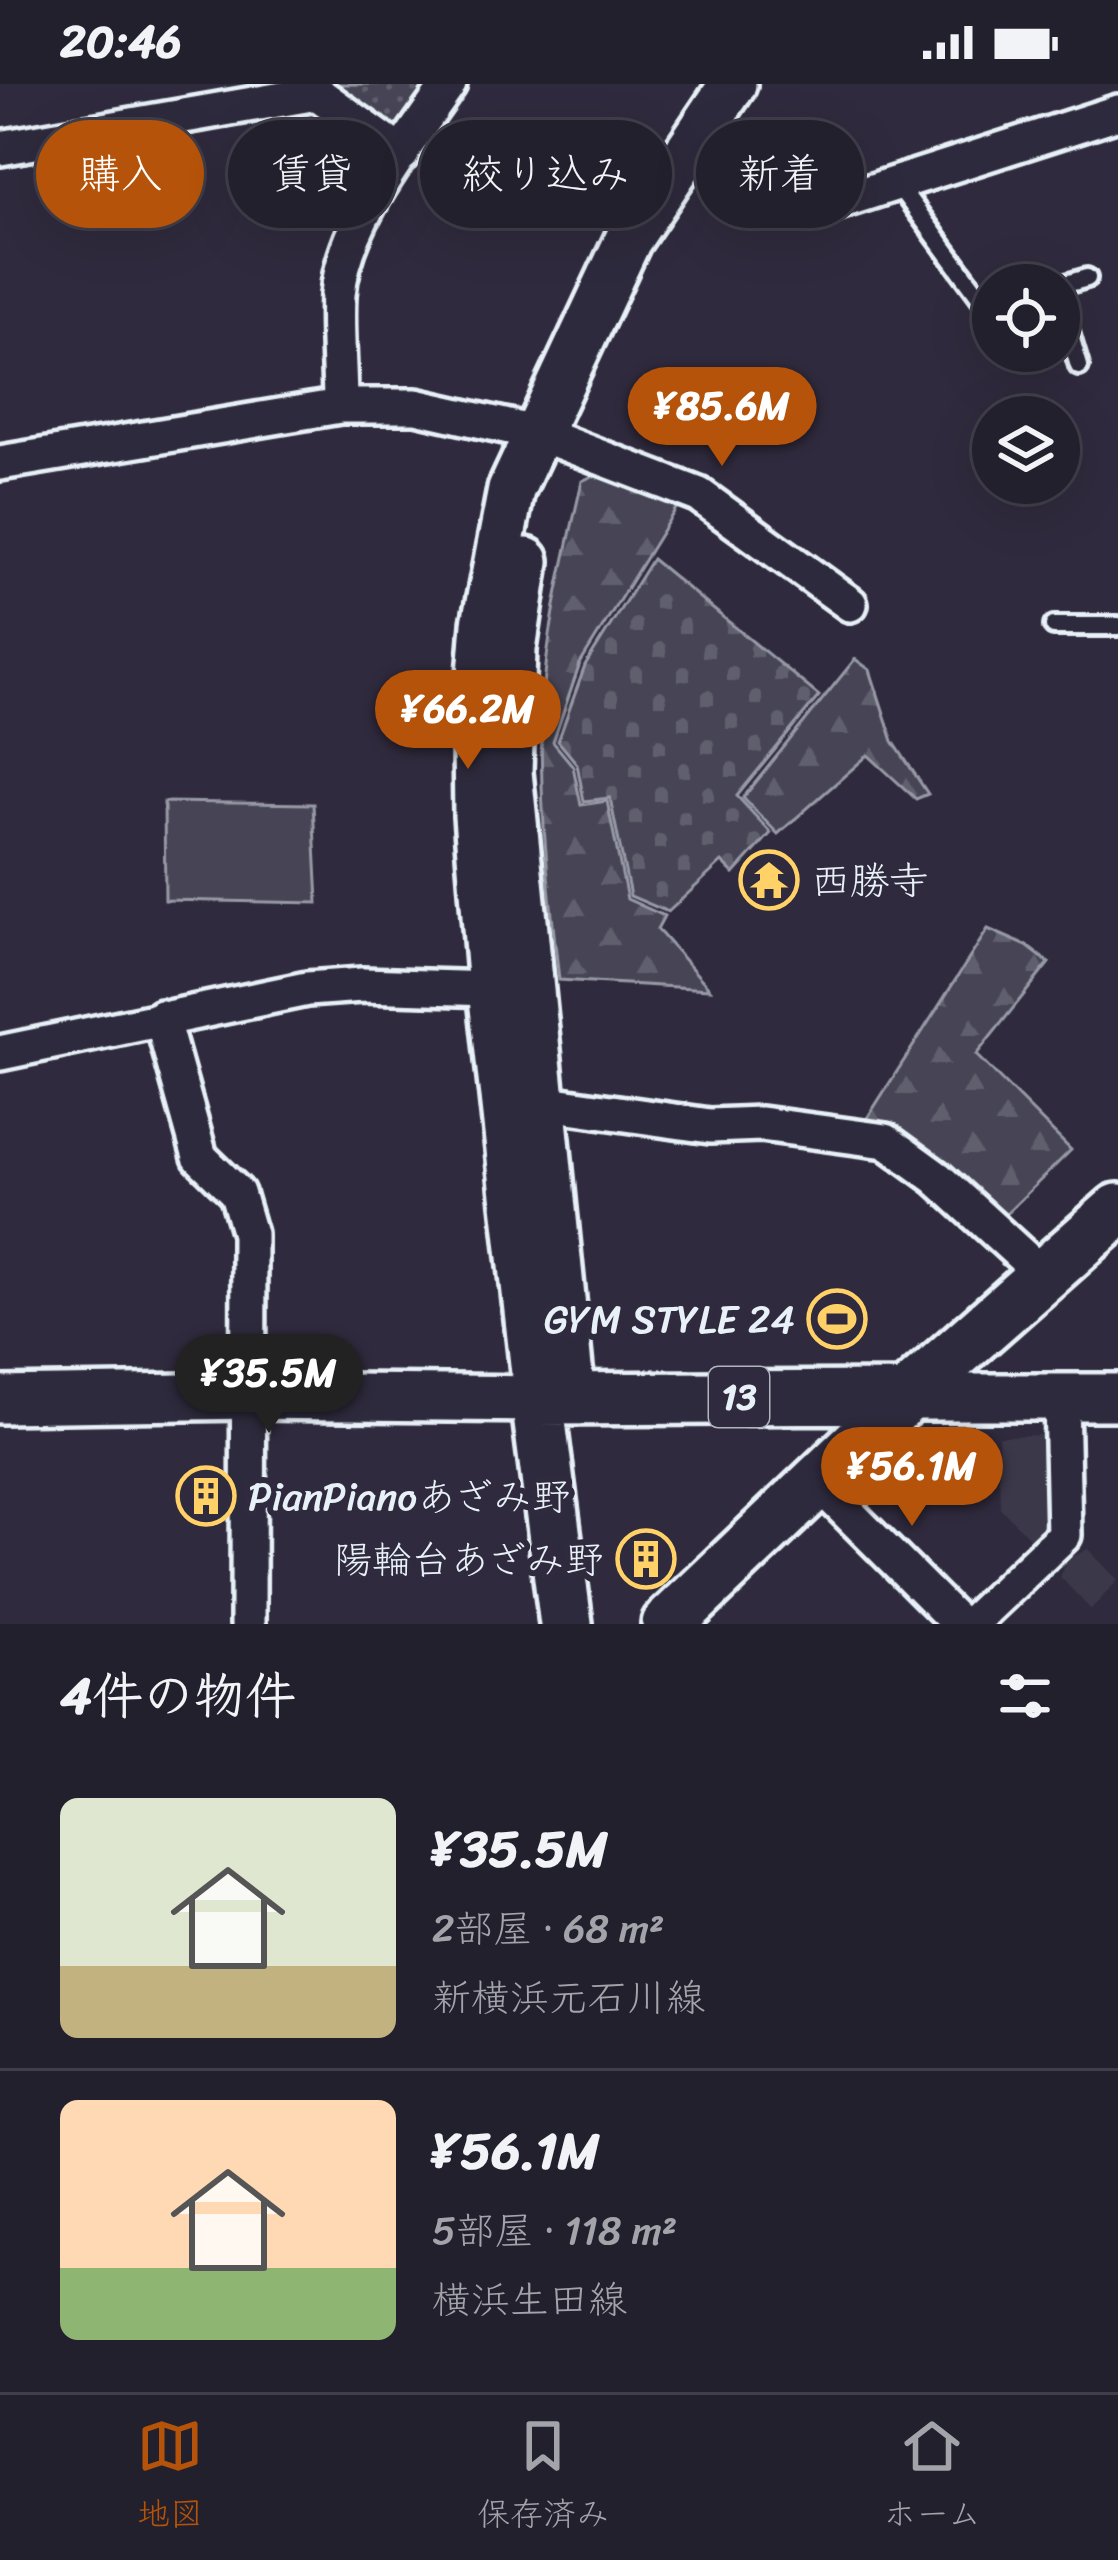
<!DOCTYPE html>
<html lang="ja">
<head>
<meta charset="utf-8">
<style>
	:root { --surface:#23202e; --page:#2f2d3a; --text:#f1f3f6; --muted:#a3a3aa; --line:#403e4a; --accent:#b45309 }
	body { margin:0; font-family:Sriracha,"Klee One",sans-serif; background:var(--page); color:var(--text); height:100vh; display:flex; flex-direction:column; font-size:45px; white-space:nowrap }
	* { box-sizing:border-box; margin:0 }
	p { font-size:39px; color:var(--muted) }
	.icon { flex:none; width:66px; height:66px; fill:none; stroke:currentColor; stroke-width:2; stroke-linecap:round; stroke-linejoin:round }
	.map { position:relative; height:1540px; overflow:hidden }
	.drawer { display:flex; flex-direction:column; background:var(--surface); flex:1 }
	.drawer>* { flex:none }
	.banner { position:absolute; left:36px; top:36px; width:1047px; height:108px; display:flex; gap:24px }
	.controls { position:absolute; left:972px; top:180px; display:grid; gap:24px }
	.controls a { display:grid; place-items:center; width:108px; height:108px; border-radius:50%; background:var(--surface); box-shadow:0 12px 48px #0002,0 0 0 3px var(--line); font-size:60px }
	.price { position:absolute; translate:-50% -102px; padding:0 27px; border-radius:42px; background:var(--accent); color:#fff; font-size:39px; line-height:78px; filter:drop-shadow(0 3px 6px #0008) }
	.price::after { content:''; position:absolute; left:50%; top:72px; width:36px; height:27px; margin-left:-18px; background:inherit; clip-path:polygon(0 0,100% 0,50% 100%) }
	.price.active { background:#222; color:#fff }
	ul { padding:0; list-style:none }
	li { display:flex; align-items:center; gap:36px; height:300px; padding:0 60px }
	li+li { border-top:3px solid var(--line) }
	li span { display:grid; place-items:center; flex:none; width:336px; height:240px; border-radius:18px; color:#555 }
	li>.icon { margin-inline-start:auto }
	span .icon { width:144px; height:144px; fill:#fffc; stroke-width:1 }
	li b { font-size:51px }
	h2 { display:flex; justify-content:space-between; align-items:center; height:144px; padding:0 60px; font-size:51px }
	.chip { padding:0 42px; border-radius:54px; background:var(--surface); box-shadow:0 12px 48px #0002,0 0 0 3px var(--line); font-size:42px; line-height:108px }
	.chip.active { background:var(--accent); color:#fff }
	.status { display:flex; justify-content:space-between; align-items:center; height:84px; padding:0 60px; background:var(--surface); direction:ltr }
	.status svg { height:33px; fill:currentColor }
	.tab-bar { display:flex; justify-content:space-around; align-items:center; height:168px; border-top:3px solid var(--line); background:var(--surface); font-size:33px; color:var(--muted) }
	.tab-bar a { display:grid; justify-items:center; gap:6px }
	.tab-bar .active { color:var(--accent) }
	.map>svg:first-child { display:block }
	.built { fill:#3b3749 }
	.grass { fill:url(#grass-dots); stroke:#979aa6; stroke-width:3 }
	.forest { fill:url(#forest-firs); stroke:#979aa6; stroke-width:3 }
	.cemetery { fill:url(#cemetery-stones); stroke:#979aa6; stroke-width:3 }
	.garden { fill:#464455; stroke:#979aa6; stroke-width:3 }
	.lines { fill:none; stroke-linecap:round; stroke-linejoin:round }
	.lane-casing { stroke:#e8f1f8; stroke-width:26 }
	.street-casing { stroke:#e8f1f8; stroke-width:42 }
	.secondary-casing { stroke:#e8f1f8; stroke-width:54 }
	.primary-casing { stroke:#e8f1f8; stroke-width:60 }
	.lane { stroke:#2f2a3d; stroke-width:16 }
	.street { stroke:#2f2a3d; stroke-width:33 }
	.secondary { stroke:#2f2a3d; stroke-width:45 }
	.primary { stroke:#2f2a3d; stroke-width:51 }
	.labels { text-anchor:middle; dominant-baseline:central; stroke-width:12; stroke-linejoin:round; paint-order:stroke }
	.shield { fill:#2f2a3d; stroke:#b0b5c0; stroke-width:3 }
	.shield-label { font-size:36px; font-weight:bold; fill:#e8f1f8 }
	.poi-label { font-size:39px; fill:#e8f1f8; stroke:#2f2a3d; text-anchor:start }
</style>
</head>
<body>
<div class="status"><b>20:46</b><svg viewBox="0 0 49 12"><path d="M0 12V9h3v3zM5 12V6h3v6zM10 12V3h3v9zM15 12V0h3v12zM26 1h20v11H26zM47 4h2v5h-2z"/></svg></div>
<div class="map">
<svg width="1118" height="1540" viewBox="0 0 1118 1540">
	<defs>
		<pattern id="grass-dots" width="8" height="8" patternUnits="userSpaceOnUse" patternTransform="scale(3)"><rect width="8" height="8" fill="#464455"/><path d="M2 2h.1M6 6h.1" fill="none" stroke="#615f6e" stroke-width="1.8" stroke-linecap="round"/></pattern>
		<pattern id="forest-firs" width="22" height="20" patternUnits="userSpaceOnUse" patternTransform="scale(3)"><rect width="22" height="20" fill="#464455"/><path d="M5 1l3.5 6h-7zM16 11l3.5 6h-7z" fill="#615f6e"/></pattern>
		<pattern id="cemetery-stones" width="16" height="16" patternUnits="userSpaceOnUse" patternTransform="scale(3)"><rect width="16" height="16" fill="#464455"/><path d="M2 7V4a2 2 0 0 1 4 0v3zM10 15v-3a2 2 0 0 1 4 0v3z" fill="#615f6e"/></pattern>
	</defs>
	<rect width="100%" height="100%" fill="#2f2a3d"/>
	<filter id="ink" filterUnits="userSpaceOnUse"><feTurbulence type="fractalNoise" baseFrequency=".00833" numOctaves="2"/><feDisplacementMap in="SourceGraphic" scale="24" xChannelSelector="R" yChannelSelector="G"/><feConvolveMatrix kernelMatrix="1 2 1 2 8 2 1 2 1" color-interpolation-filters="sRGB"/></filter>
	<g filter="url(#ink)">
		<path class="built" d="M1040,1351L1047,1356L1053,1440L1034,1458L1000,1424L998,1352Z
			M1088,1465L1118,1496L1091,1526L1060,1493L1068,1475Z"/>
		<path class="grass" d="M329,0H437L399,56Z"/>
		<path class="forest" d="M599,389L677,423L580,580L553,658L573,682L581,721L607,717L627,815L664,832L657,845L710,905L559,896C549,803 537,710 543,617C547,542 566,470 582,397Z
			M855,575L870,586L893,657L928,710L916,715L868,671L778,750L743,714Z
			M988,845L1027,862L1049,879L976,971L1071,1066L1003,1133L883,1039L866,1036Z"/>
		<path class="cemetery" d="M652,475L819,612L737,712L771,749L734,790L722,778L668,828L630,812L610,714L584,717L577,680L558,657L585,582Z"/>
		<path class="garden" d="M164,718L313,720L318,819L165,816Z"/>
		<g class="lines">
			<g class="lane-casing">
				<path id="lane" d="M895,97L981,214L993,219
					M1059,202L1087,194
					M1059,215L1079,282
					M1054,542H1118"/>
			</g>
			<g class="street-casing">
				<path id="street" d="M0,64L317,9L402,70
					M688,67C734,94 781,119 835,119L1118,28
					M340,322C340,285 336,247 338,211C343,138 409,59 449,0
					M0,379L340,322H416L540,350L699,411L850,520
					M161,933L200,1073L237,1109L249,1150L248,1540
					M0,969L307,905L362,901L491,905
					M541,1018L710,1042L761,1040L886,1057L937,1094L1042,1190
					M817,1398L959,1540
					M970,1540L1064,1451L1061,1313"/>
			</g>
			<g class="secondary-casing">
				<path id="secondary" d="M526,477L513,565L509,688L572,1314
					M906,1313H1118
					M0,1316L249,1312L537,1315L491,905L477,732L476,655L485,540L511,406L628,156L733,0"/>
			</g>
			<g class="primary-casing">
				<path id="primary" d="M566,1540L537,1315L906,1313
					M668,1540L906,1313L1118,1126"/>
			</g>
			<use href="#lane" class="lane"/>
			<use href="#street" class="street"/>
			<use href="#secondary" class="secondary"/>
			<use href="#primary" class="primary"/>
		</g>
	</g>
	<defs>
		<g id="temple-ring" transform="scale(3)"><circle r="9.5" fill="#2f2a3d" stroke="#ffd166" stroke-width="1.5"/><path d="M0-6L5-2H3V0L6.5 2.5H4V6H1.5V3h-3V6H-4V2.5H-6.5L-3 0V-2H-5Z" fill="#ffd166"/></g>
		<g id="stadium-ring" transform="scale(3)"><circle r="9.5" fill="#2f2a3d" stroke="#ffd166" stroke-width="1.5"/><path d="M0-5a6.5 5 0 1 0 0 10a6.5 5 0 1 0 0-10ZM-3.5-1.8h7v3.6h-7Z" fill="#ffd166"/></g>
		<g id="building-ring" transform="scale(3)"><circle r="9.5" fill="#2f2a3d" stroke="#ffd166" stroke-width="1.5"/><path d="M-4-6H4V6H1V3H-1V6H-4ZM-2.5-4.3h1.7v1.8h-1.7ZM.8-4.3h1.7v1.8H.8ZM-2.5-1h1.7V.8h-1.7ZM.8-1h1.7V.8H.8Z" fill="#ffd166"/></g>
	</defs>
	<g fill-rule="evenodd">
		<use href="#temple-ring" x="769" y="796"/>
		<use href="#stadium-ring" x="837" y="1235"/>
		<use href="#building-ring" x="206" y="1412"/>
		<use href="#building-ring" x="646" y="1475"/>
	</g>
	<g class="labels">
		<rect class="shield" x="709" y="1283" width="60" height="60" rx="9"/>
		<g class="shield-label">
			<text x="739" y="1313">13</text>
		</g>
		<g class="poi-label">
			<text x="811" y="796">西勝寺</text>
			<text x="795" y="1235" text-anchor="end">GYM STYLE 24</text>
			<text x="248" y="1412">PianPianoあざみ野</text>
			<text x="604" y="1475" text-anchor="end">陽輪台あざみ野</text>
		</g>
	</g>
</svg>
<div class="controls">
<a><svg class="icon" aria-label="locate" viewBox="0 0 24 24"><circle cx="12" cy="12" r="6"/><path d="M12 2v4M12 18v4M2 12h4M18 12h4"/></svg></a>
<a><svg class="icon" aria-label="layers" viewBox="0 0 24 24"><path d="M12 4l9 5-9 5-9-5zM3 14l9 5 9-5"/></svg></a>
</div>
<b class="price" style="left:722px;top:385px">¥85.6M</b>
<b class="price" style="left:468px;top:688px">¥66.2M</b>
<b class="price active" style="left:269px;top:1352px">¥35.5M</b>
<b class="price" style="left:912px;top:1445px">¥56.1M</b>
<div class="banner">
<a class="chip active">購入</a>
<a class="chip">賃貸</a>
<a class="chip">絞り込み</a>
<a class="chip">新着</a>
</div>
</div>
<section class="drawer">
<h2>4件の物件<svg class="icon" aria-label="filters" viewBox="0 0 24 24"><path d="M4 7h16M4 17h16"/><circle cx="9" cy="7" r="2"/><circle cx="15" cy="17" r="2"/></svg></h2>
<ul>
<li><span style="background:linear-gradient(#dfe7d0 70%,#c2b280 0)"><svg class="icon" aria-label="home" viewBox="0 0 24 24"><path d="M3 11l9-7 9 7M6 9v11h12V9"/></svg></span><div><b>¥35.5M</b><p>2部屋 · 68 m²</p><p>新横浜元石川線</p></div></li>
<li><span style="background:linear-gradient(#ffd9b3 70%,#8fb573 0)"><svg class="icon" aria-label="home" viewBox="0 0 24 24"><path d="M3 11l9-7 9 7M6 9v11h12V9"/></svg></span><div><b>¥56.1M</b><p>5部屋 · 118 m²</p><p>横浜生田線</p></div></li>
</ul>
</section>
<nav class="tab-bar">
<a class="active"><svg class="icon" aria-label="map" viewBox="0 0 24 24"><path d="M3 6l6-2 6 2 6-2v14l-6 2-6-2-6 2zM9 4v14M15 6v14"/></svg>地図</a>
<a><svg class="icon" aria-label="saved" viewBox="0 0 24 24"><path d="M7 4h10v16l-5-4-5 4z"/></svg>保存済み</a>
<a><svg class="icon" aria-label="home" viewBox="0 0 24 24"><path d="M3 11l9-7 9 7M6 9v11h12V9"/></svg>ホーム</a>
</nav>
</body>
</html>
